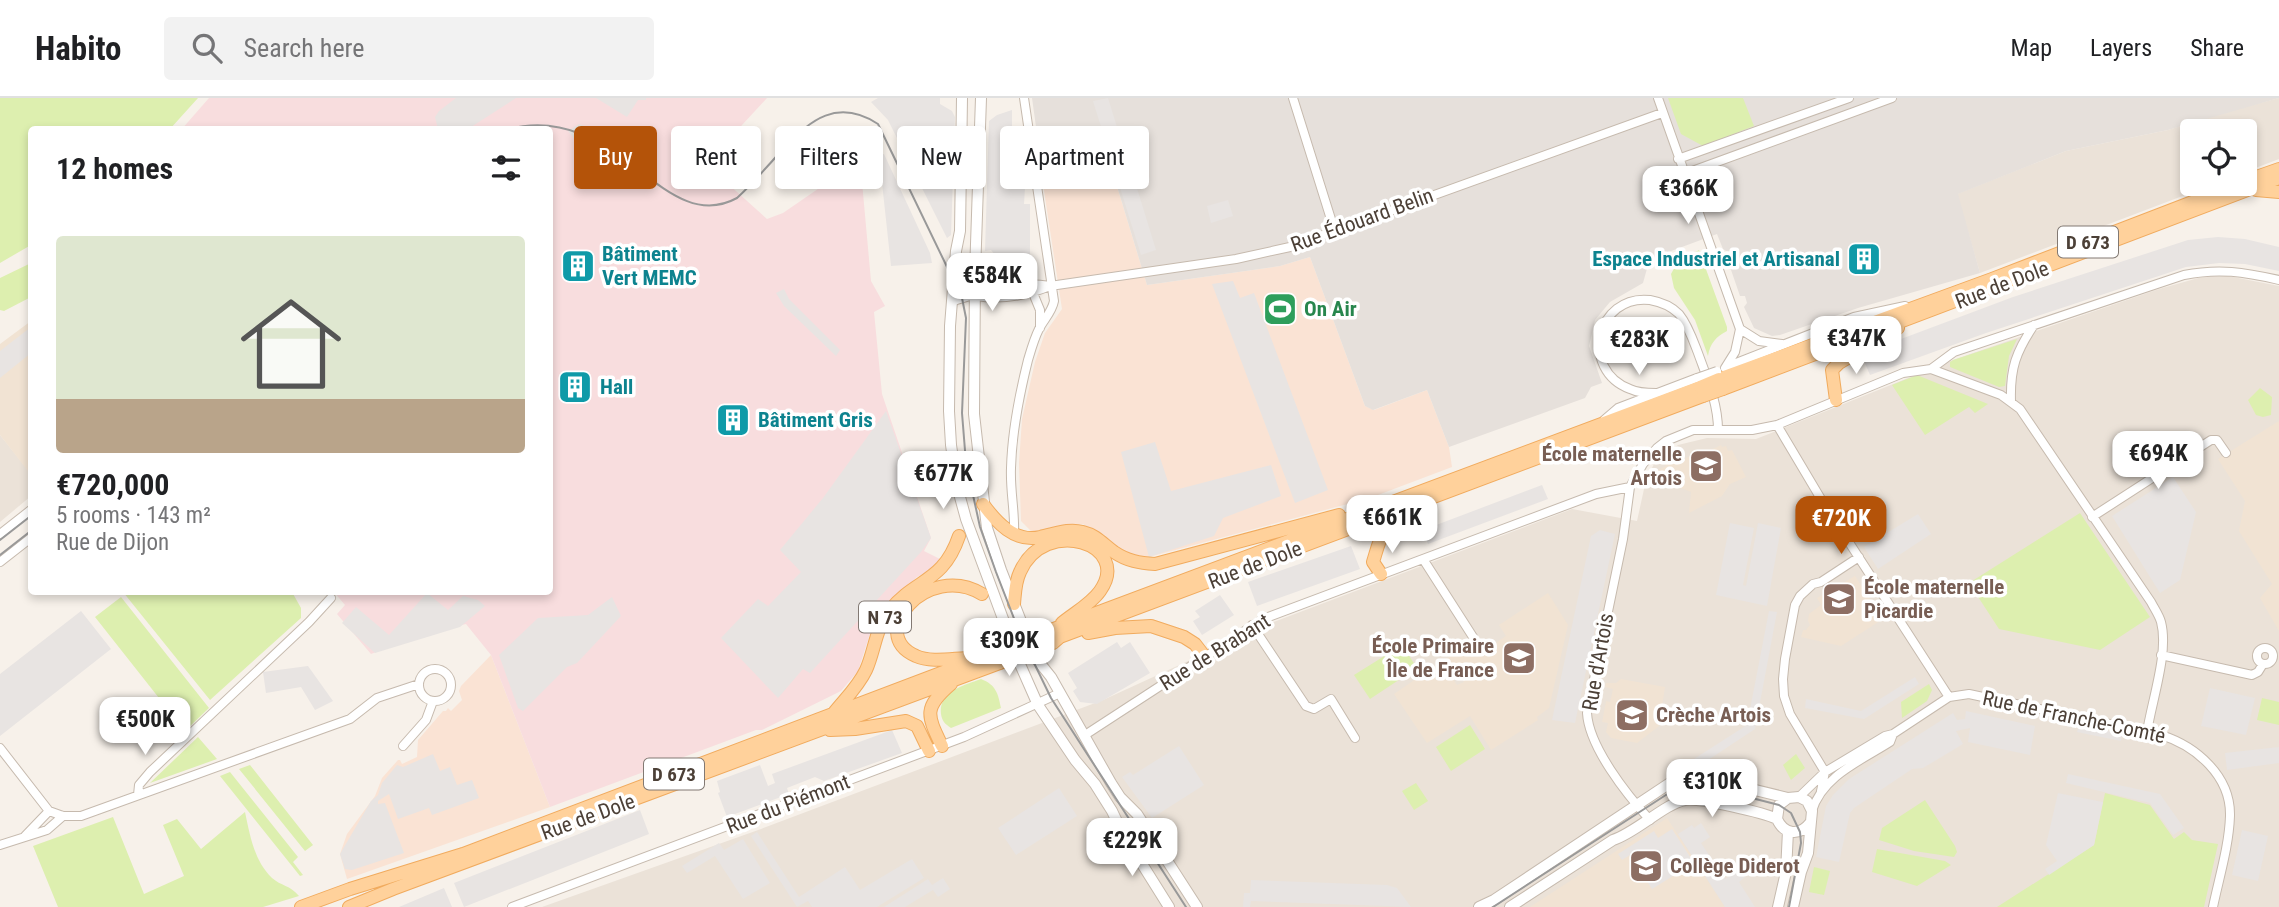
<!DOCTYPE html>
<html lang="en">
<head>
<meta charset="utf-8">
<style>
	:root { --surface:#fff; --page:#f2f2f2; --text:#202124; --muted:#757577; --line:#e0e0e0; --accent:#b45309 }
	body { margin:0; font-family:"Roboto Condensed",sans-serif; background:var(--page); color:var(--text); height:100vh; display:flex; flex-direction:column; font-size:26px; white-space:nowrap }
	* { box-sizing:border-box; margin:0 }
	p { font-size:23px; color:var(--muted) }
	.icon { flex:none; width:38px; height:38px; fill:none; stroke:currentColor; stroke-width:2; stroke-linecap:round; stroke-linejoin:round }
	.map { position:relative; flex:1; overflow:hidden }
	.panel { position:absolute; left:28px; top:28px; width:525px; height:469px; display:flex; flex-direction:column; background:var(--surface); border-radius:7px; box-shadow:0 4px 10px #0003 }
	.panel>* { flex:none }
	.hud { position:absolute; left:574px; top:28px; width:665px; height:63px; display:flex; gap:14px }
	.buttons { position:absolute; left:2180px; top:21px; display:grid; gap:14px }
	.buttons a { display:grid; place-items:center; width:77px; height:77px; border-radius:7px; background:var(--surface); box-shadow:0 4px 10px #0003; font-size:35px }
	.price { position:absolute; translate:-50% -60px; padding:0 16px; border-radius:14px; background:#fff; color:#222; font-size:23px; line-height:46px; filter:drop-shadow(0 2px 4px #0008) }
	.price::after { content:''; position:absolute; left:50%; top:42px; width:21px; height:16px; margin-left:-10px; background:inherit; clip-path:polygon(0 0,100% 0,50% 100%) }
	.price.active { background:var(--accent); color:#fff }
	ul { padding:0; list-style:none }
	li { display:grid; align-content:center; gap:14px; height:371px; padding:0 28px }
	li+li { border-top:2px solid var(--line) }
	li span { display:grid; place-items:center; height:217px; border-radius:7px; color:#555 }
	li>.icon { margin-inline-start:auto }
	span .icon { width:126px; height:126px; fill:#fffc; stroke-width:1 }
	li b { font-size:30px }
	h2 { display:flex; justify-content:space-between; align-items:center; height:84px; padding:0 28px; font-size:30px }
	.tag { padding:0 24px; border-radius:7px; background:var(--surface); box-shadow:0 4px 10px #0003; font-size:24px; line-height:63px }
	.tag.active { background:var(--accent); color:#fff }
	header { display:flex; align-items:center; gap:42px; box-sizing:border-box; height:98px; padding:0 35px; background:var(--surface); border-bottom:2px solid var(--line) }
	header strong { font-size:33px }
	nav { display:flex; gap:38px; margin-inline-start:auto; font-size:24px }
	.search { width:490px; height:63px; background:var(--page); display:flex; align-items:center; gap:18px; box-sizing:border-box; padding:0 24px; border-radius:7px; color:var(--muted); font-size:26px }
	.map>svg:first-child { display:block }
	.residential { fill:#ebe2d8 }
	.commercial { fill:#fae3d4 }
	.industrial { fill:#e6e0db }
	.education { fill:#f1e3d3 }
	.medical { fill:#f8ddde }
	.green { fill:#ddefaf }
	.parking { fill:#e8e4e2 }
	.lines { fill:none; stroke-linecap:round; stroke-linejoin:round }
	.minor-casing { stroke:#c6baae; stroke-width:10 }
	.tertiary-casing { stroke:#c6baae; stroke-width:12 }
	.primary-casing { stroke:#f1ab5e; stroke-width:14 }
	.minor { stroke:#fff; stroke-width:8 }
	.tertiary { stroke:#fff; stroke-width:10 }
	.primary { stroke:#ffd19b; stroke-width:12 }
	.tram { stroke:#999; stroke-width:2 }
	.minor-bridge-casing { stroke:#c6baae; stroke-width:10; stroke-linecap:butt }
	.primary-bridge-casing { stroke:#f1ab5e; stroke-width:14; stroke-linecap:butt }
	.minor-bridge { stroke:#fff; stroke-width:8 }
	.primary-bridge { stroke:#ffd19b; stroke-width:12 }
	.labels { text-anchor:middle; dominant-baseline:central; stroke-width:7; stroke-linejoin:round; paint-order:stroke }
	.shield { fill:#fff; stroke:#827973; stroke-width:2 }
	.shield-label { font-size:19px; font-weight:bold; fill:#4c4037 }
	.street-label { font-size:21px; fill:#4c4037; stroke:#fff }
	.culture-label { font-size:21px; font-weight:bold; fill:#0d838f; stroke:#fff; text-anchor:start }
	.leisure-label { font-size:21px; font-weight:bold; fill:#27864d; stroke:#fff; text-anchor:start }
	.education-label { font-size:21px; font-weight:bold; fill:#785e54; stroke:#fff; text-anchor:start }
</style>
</head>
<body>
<header>
<strong>Habito</strong>
<div class="search"><svg class="icon" aria-label="search" viewBox="0 0 24 24"><circle cx="10" cy="10" r="6"/><path d="M15 15l6 6"/></svg>Search here</div>
<nav><a>Map</a><a>Layers</a><a>Share</a></nav>
</header>
<div class="map">
<svg width="2279" height="809" viewBox="0 0 2279 809">
	<rect width="100%" height="100%" fill="#f7f1ea"/>
	<path class="residential" d="M2279,0V61L2245,74V33H2193V86H2214L1980,175L1957,96L2066,53L2168,32L2215,17Z
		M2228,178L2279,188V809H542L761,731L1103,602L1271,525L1572,411L1637,423L1646,382L1654,366L1678,347L1707,340L1756,341L1953,262L2054,227L2159,191L2202,179Z
		M0,337L32,377L31,398L0,424Z"/>
	<path class="commercial" d="M1106,52L1147,187L1280,168L1310,159L1365,308L1374,312L1427,292L1449,349L1452,369L1370,400L1149,459L1126,456L1083,426L1061,427L1032,434L1021,423L1019,365L1022,321L1035,264L1045,235L1062,211L1041,73Z
		M491,557L550,709L347,781L340,756L347,736L375,698L382,680L398,662H400L402,666L417,659L418,642L443,613H446L448,610L451,613L462,602L459,593L461,588Z"/>
	<path class="industrial" d="M1032,0H2279L2168,32L2066,53L1958,96L1980,175L1858,210L1780,237L1772,238L1754,230L1744,209L1747,205L1745,198H1740L1730,169L1738,161L1735,153H1726L1723,151L1717,136L1655,159L1648,167L1643,185L1610,204L1595,222L1589,248L1602,285L1591,289L1585,300L1449,349L1427,292L1373,312L1365,308L1310,159L1280,168L1147,187L1106,52L1053,70L1048,42L1038,43Z"/>
	<path class="education" d="M31,223V377L0,337V246Z
		M2279,323V533L2260,500L2272,486L2239,433L2245,403L2218,361Z
		M1721,347L1722,349L1726,348L1728,353L1732,352L1746,379L1730,386L1722,398L1689,415L1691,394L1676,388H1664L1656,373L1666,368L1665,365L1682,356L1684,361L1701,352L1703,356Z
		M1855,478L1883,521L1841,548L1801,539L1803,532H1806L1810,527L1808,523L1809,516L1821,507L1817,500Z
		M1548,495L1568,527L1549,610L1537,619L1538,622L1491,652L1470,618L1427,645L1394,596L1442,563L1457,587L1464,584L1461,578L1457,579L1446,561L1467,547L1475,559L1506,538L1499,527Z
		M1621,581L1665,589L1659,628L1637,645L1611,640L1606,634L1608,625L1602,624L1606,603L1610,604L1613,591L1605,589L1606,585H1616Z
		M1667,720L1725,809H1530Z"/>
	<path class="medical" d="M209,0H767L706,66L767,121L783,115L860,62L871,183L885,208L874,214L882,296L931,440L924,453L940,461L927,474L917,479L875,520L858,573L841,593L762,632H756L550,709L491,557L466,526L423,536L371,556L337,516L345,507L334,494H550V32H181Z"/>
	<path class="green" d="M0,0H198L170,31L32,32L31,147L0,165Z
		M1668,0H1743L1754,28L1703,48L1681,36Z
		M1699,152L1727,229V233C1716,239 1710,245 1708,258L1695,222L1674,190L1671,176L1677,165Z
		M31,165V199L4,213L0,212V180Z
		M2017,241L2009,258L2005,288L1999,289L1950,269V264L1953,262Z
		M1917,277L1988,306L1975,315L1969,309L1925,337L1892,287Z
		M2260,290L2272,299L2271,317L2263,319L2256,317L2248,302Z
		M2080,415L2150,519L2100,552L1999,531L1969,485Z
		M123,494H292L301,510V520L210,602Z
		M121,499L209,610L185,633L95,519Z
		M1402,547L1417,570L1370,601L1354,577Z
		M981,581C996,587 998,595 1001,610L951,630C945,626 942,623 941,616C938,593 965,587 981,581Z
		M1929,586L1932,592L1927,603L1902,620L1901,604Z
		M2262,600L2279,604V627L2257,622Z
		M1470,627L1485,651L1451,673L1436,649Z
		M198,639L217,661L150,685Z
		M1796,656L1805,670L1791,682L1783,667Z
		M250,667L313,747L305,753L239,671Z
		M230,674L298,759L293,764L303,777L300,778L220,678Z
		M1416,685L1428,703L1414,712L1402,693Z
		M2105,695L2150,707L2174,741L2184,734L2192,742L2218,746L2204,809H1997L2094,747Z
		M1925,702L1955,748L1957,754L1954,759L1914,753L1879,742L1882,730Z
		M245,714C250,737 254,763 272,780C281,788 290,787 299,798L263,809H58L33,748L113,719L144,796L184,778L163,727L177,721L201,751Z
		M1877,751L1945,763L1951,767L1917,788L1872,774Z
		M1814,769L1830,773L1824,797L1809,794Z"/>
	<path class="parking" d="M456,0H516L468,31H438L435,19L439,13Z
		M596,0H646V2H638L627,19Z
		M878,0H940V6L952,13L955,19L951,137L947,140L888,22L871,4Z
		M1108,0L1121,42L1136,37L1150,82L1136,87L1156,152L1141,157L1093,3Z
		M1012,12V57L1022,59L1026,73L1024,106H1030V173L998,176V161L991,152L985,153L989,23L997,17Z
		M579,26L585,28L591,37L597,33L610,48L591,63L568,33Z
		M884,56L930,155L932,165L891,168L879,57Z
		M1228,102L1233,118L1211,125L1207,108Z
		M2218,139L2245,141L2279,149V173L2245,166L2219,165L2186,169L1986,235L1870,277L1861,256L2013,199L2188,142Z
		M1233,183L1240,200L1254,195L1328,392L1295,405L1212,186Z
		M784,191L789,201L840,252L836,258L784,208L776,195Z
		M31,229V255L0,280V253Z
		M886,313L931,440L921,454L810,575L803,571L778,600L721,540L758,501L768,508L801,474L780,452L823,400Z
		M1155,344L1171,393L1271,367L1281,398L1223,420L1214,438L1149,459L1121,354Z
		M2173,379L2196,414L2180,482L2160,495L2112,418Z
		M1542,387L1548,401L1428,446L1423,432Z
		M1918,416L1931,436L1878,471L1864,449Z
		M1730,425L1754,430L1743,487L1746,488L1758,425L1781,430L1767,508L1716,497Z
		M1600,432L1615,436L1575,625L1552,622L1591,438Z
		M1351,448L1360,471L1257,508L1248,484Z
		M427,495L448,512L463,498L478,502L485,508L460,529L375,555L342,525L356,509L389,537Z
		M1220,497L1234,517L1202,537L1193,523L1200,519L1195,513Z
		M612,499L621,518L577,565L567,569L523,613L518,610L499,557L538,520L588,517Z
		M81,513L111,551L0,638V576Z
		M1769,513L1777,514L1755,631L1699,668L1694,661L1747,627Z
		M1117,544L1121,550L1130,544L1150,575L1097,606L1080,604L1073,593L1077,590L1068,575Z
		M308,568L333,603L315,612L301,589L266,595L263,574Z
		M1915,579L1919,586L1864,621L1805,610L1806,601L1861,613Z
		M2210,590L2255,600L2246,637L2201,628Z
		M1966,613L2035,628L2030,657L1968,644L1970,630L1956,633L1963,646L1923,670L1912,671L1854,710L1850,715L1839,764L1816,759L1826,708L1833,697L1849,681L1953,615L1957,622L1965,621Z
		M2079,627L2122,636L2121,643L2077,634Z
		M892,632L902,655L824,683L815,679L787,690L789,696L727,719L718,695L720,694L717,683L760,667L768,688L775,685L772,676Z
		M1179,648L1204,687L1152,720L1122,679L1130,674L1133,677Z
		M2279,649V665L2227,672L2225,655Z
		M433,656L440,673L450,669L457,687L472,682L479,700L432,717L429,710L398,721L389,696L378,703V706L385,705L404,755L352,772L345,771L340,756L371,703L378,697L382,685L397,667L403,669Z
		M2068,676L2160,696L2184,730L2173,737L2150,705L2066,685Z
		M1059,690L1077,718L1016,757L998,730Z
		M2058,695L2103,704L2094,747L2049,777L2045,771L2057,763L2046,747Z
		M640,712L649,736L464,809L454,785Z
		M1701,725L1710,739L1701,745L1725,781L1739,772L1745,779L1739,784L1755,809H1725L1678,736L1692,727L1694,730Z
		M1672,731L1694,765L1652,791L1630,757L1622,762L1618,756L1654,733L1658,740Z
		M2242,732L2268,738L2258,783L2232,777Z
		M757,734L799,799L845,769L860,792L912,761L924,780L877,809H812L808,803L797,809L751,738Z
		M743,741L770,785L743,801L715,758L687,775L682,768L719,745L724,752Z
		M943,780L950,791L938,799L933,792L905,809H884L928,781L932,787Z
		M1251,782L1387,787L1397,790L1411,809L1251,803L1250,809H1243L1244,795H1250Z
		M444,790L452,809H399Z"/>
	<g class="lines">
		<g class="minor-casing">
			<path id="minor" d="M1293,0L1335,134
				M1658,0L1740,231L1735,254L1725,270
				M1678,61L1849,0
				M1684,76L1892,0
				M1033,195L1040,212V230
				M976,198C1002,202 1026,198 1050,188
				M953,203C987,193 1015,182 1050,188L1236,161L1290,149L1662,15
				M1740,231L1759,243L1782,246
				M1726,269L1854,219L1905,208
				M1931,271L2001,297L2020,311L2151,504C2154,510 2159,517 2161,524C2169,554 2152,602 2147,634
				M1656,295C1647,295 1638,295 1630,291C1579,272 1596,196 1650,202C1661,204 1671,208 1679,216C1688,227 1693,242 1698,255C1707,280 1718,305 1718,332
				M2011,303C2010,270 2016,254 2034,227
				M1604,322L1618,310L1697,280
				M1777,327L1821,401L1949,599
				M2092,419L2211,342H2217L2226,355
				M1014,435C1015,413 1010,393 1011,370C1012,333 1019,298 1028,262C1031,252 1034,241 1039,231C1044,221 1052,214 1054,203L1024,0
				M0,436L32,411
				M1423,461L1473,539
				M0,464L32,439
				M1252,527L1306,608L1314,611L1331,601L1355,640
				M2257 558a8 8 0 1 1 16 0a8 8 0 1 1-16 0Z
				M2161,557L2252,577L2258,574L2263,566
				M419 587a16 16 0 1 1 32 0a16 16 0 1 1-32 0Z
				M1085,637L1263,521L1596,396L1630,389
				M403,648L426,622L433,603
				M0,650L49,713L63,718H81L350,621L377,600L419,586
				M1821,693L1825,674L1790,616L1784,598L1783,581L1785,561L1795,507L1800,498L1813,486L1821,484L1859,459
				M138,697L139,687L150,674L309,524L331,500
				M1799,699L1825,674L1885,638L1893,636L1949,599L1969,596L1983,599L2161,637C2196,648 2231,678 2230,718C2229,748 2219,780 2213,809
				M1812,713C1822,678 1862,662 1890,644L1893,636
				M1650,722C1627,697 1589,649 1587,615L1623,441L1630,389L1643,366L1657,350L1666,343L1693,332H1752L1777,327L1903,275L1931,271L1954,254L2184,177C2219,170 2244,174 2279,182
				M25,738L49,713
				M0,747L47,732L63,718
				M512,809L964,639L1060,595"/>
		</g>
		<g class="tertiary-casing">
			<path id="tertiary" d="M962,0L960,133L956,153L950,228L949,313L951,347L957,388L966,421L1019,564L1038,607L1075,662L1095,686L1112,713L1122,734L1169,809
				M981,0L975,175L974,316L987,430L1001,472L1035,559L1051,579L1111,685L1120,699L1137,716L1197,809
				M1479,809L1494,802L1673,683L1702,679L1788,700
				M1510,809L1613,742C1637,734 1664,706 1685,702C1697,699 1765,715 1777,721
				M1778,809L1786,774L1788,733
				M1793,809L1801,774L1808,755L1812,713L1807,703L1799,699L1788,700L1779,707L1777,721C1784,737 1800,738 1810,725"/>
		</g>
		<g class="primary-casing">
			<path id="primary" d="M2245,83L2279,71
				M2256,92L2279,94
				M1719,281L1992,181L2239,86
				M1723,291L2279,80
				M1836,302L1832,272L1839,265L1898,230
				M983,406C996,424 1015,445 1040,439C1055,436 1068,430 1083,434C1096,437 1103,446 1114,454C1127,463 1140,465 1155,466L1339,417
				M1381,476L1373,464C1381,438 1381,429 1407,416
				M1014,506C1015,496 1015,484 1020,474C1045,417 1133,446 1100,493C1091,506 1074,515 1062,525
				M1048,533L1700,289
				M1088,535L1115,530L1151,528L1184,539L1195,546L1205,559
				M1053,545L1060,539L1703,298
				M971,560C954,560 931,565 916,558C865,536 927,463 982,496
				M833,616C844,602 858,589 866,572C875,552 875,531 890,512C916,480 943,485 959,438
				M830,632L855,631L906,623L917,628L929,653
				M942,648C927,617 923,610 951,586
				M301,809L350,791L463,756L996,554
				M349,809L393,791L1000,565"/>
		</g>
		<use href="#minor" class="minor"/>
		<use href="#tertiary" class="tertiary"/>
		<use href="#primary" class="primary"/>
		<path class="tram" d="M505,32C617,0 662,141 737,100C753,85 768,68 782,52C810,21 838,0 878,26L962,200L966,220L962,315L966,365L980,429L996,474L1020,536L1051,600L1186,809
			M0,442L32,417
			M0,457L32,432
			M1493,809L1672,693L1689,687L1709,689L1779,707L1791,715L1800,734L1801,745L1789,809"/>
		<g class="minor-bridge-casing">
			<path id="minor-bridge" d="M1697,280L1717,273"/>
		</g>
		<g class="primary-bridge-casing">
			<path id="primary-bridge" d="M1700,289L1719,281
				M1703,298L1723,291
				M996,554L1048,533
				M1000,565L1053,545"/>
		</g>
		<use href="#minor-bridge" class="minor-bridge"/>
		<use href="#primary-bridge" class="primary-bridge"/>
	</g>
	<defs>
		<g id="building-square" transform="scale(1.75)"><rect x="-9" y="-9" width="18" height="18" rx="4" fill="#0f9aa8" stroke="#fff"/><path d="M-4-6H4V6H1V3H-1V6H-4ZM-2.5-4.3h1.7v1.8h-1.7ZM.8-4.3h1.7v1.8H.8ZM-2.5-1h1.7V.8h-1.7ZM.8-1h1.7V.8H.8Z" fill="#fff"/></g>
		<g id="stadium-square" transform="scale(1.75)"><rect x="-9" y="-9" width="18" height="18" rx="4" fill="#2e9e5b" stroke="#fff"/><path d="M0-5a6.5 5 0 1 0 0 10a6.5 5 0 1 0 0-10ZM-3.5-1.8h7v3.6h-7Z" fill="#fff"/></g>
		<g id="school-square" transform="scale(1.75)"><rect x="-9" y="-9" width="18" height="18" rx="4" fill="#8d6e63" stroke="#fff"/><path d="M0-5L7-2L0 1L-7-2ZM-4 1L0 2.5L4 1V4Q0 6-4 4Z" fill="#fff"/></g>
	</defs>
	<g fill-rule="evenodd">
		<use href="#building-square" x="1864" y="161"/>
		<use href="#building-square" x="578" y="168"/>
		<use href="#stadium-square" x="1280" y="211"/>
		<use href="#building-square" x="575" y="289"/>
		<use href="#building-square" x="733" y="322"/>
		<use href="#school-square" x="1706" y="368"/>
		<use href="#school-square" x="1839" y="501"/>
		<use href="#school-square" x="1519" y="560"/>
		<use href="#school-square" x="1632" y="617"/>
		<use href="#school-square" x="1646" y="768"/>
	</g>
	<g class="labels">
		<g class="shield">
			<rect x="2058" y="128.5" width="60" height="31" rx="5"/>
			<rect x="859" y="503.5" width="52" height="31" rx="5"/>
			<rect x="644" y="660.5" width="60" height="31" rx="5"/>
		</g>
		<g class="shield-label">
			<text x="2088" y="144">D 673</text>
			<text x="885" y="519">N 73</text>
			<text x="674" y="676">D 673</text>
		</g>
		<g class="street-label">
			<text transform="translate(1362 122) rotate(-20)">Rue Édouard Belin</text>
			<text transform="translate(2002 187) rotate(-21)">Rue de Dole</text>
			<text transform="translate(1255 467) rotate(-21)">Rue de Dole</text>
			<text transform="translate(1215 554) rotate(-32)">Rue de Brabant</text>
			<text transform="translate(1598 564) rotate(-80)">Rue d'Artois</text>
			<text transform="translate(2074 619) rotate(12)">Rue de Franche-Comté</text>
			<text transform="translate(788 706) rotate(-21)">Rue du Piémont</text>
			<text transform="translate(588 719) rotate(-20)">Rue de Dole</text>
		</g>
		<g class="culture-label">
			<text x="602" y="156">Bâtiment<tspan x="602" dy="24">Vert MEMC</tspan></text>
			<text x="1840" y="161" text-anchor="end">Espace Industriel et Artisanal</text>
			<text x="600" y="289">Hall</text>
			<text x="758" y="322">Bâtiment Gris</text>
		</g>
		<g class="leisure-label">
			<text x="1304" y="211">On Air</text>
		</g>
		<g class="education-label">
			<text x="1682" y="356" text-anchor="end">École maternelle<tspan x="1682" dy="24">Artois</tspan></text>
			<text x="1864" y="489">École maternelle<tspan x="1864" dy="24">Picardie</tspan></text>
			<text x="1494" y="548" text-anchor="end">École Primaire<tspan x="1494" dy="24">Île de France</tspan></text>
			<text x="1656" y="617">Crèche Artois</text>
			<text x="1670" y="768">Collège Diderot</text>
		</g>
	</g>
</svg>
<div class="buttons">
<a><svg class="icon" aria-label="locate" viewBox="0 0 24 24"><circle cx="12" cy="12" r="6"/><path d="M12 2v4M12 18v4M2 12h4M18 12h4"/></svg></a>
</div>
<b class="price" style="left:1688px;top:128px">€366K</b>
<b class="price" style="left:992px;top:215px">€584K</b>
<b class="price" style="left:1856px;top:278px">€347K</b>
<b class="price" style="left:1639px;top:279px">€283K</b>
<b class="price" style="left:2158px;top:393px">€694K</b>
<b class="price" style="left:943px;top:413px">€677K</b>
<b class="price" style="left:1392px;top:457px">€661K</b>
<b class="price active" style="left:1841px;top:458px">€720K</b>
<b class="price" style="left:1009px;top:580px">€309K</b>
<b class="price" style="left:145px;top:659px">€500K</b>
<b class="price" style="left:1712px;top:721px">€310K</b>
<b class="price" style="left:1132px;top:780px">€229K</b>
<div class="hud">
<a class="tag active">Buy</a>
<a class="tag">Rent</a>
<a class="tag">Filters</a>
<a class="tag">New</a>
<a class="tag">Apartment</a>
</div>
<section class="panel">
<h2>12 homes<svg class="icon" aria-label="filters" viewBox="0 0 24 24"><path d="M4 7h16M4 17h16"/><circle cx="9" cy="7" r="2"/><circle cx="15" cy="17" r="2"/></svg></h2>
<ul>
<li><span style="background:linear-gradient(#dfe7d0 75%,#b9a48a 0)"><svg class="icon" aria-label="home" viewBox="0 0 24 24"><path d="M3 11l9-7 9 7M6 9v11h12V9"/></svg></span><div><b>€720,000</b><p>5 rooms · 143 m²</p><p>Rue de Dijon</p></div></li>
</ul>
</section>
</div>
</body>
</html>
